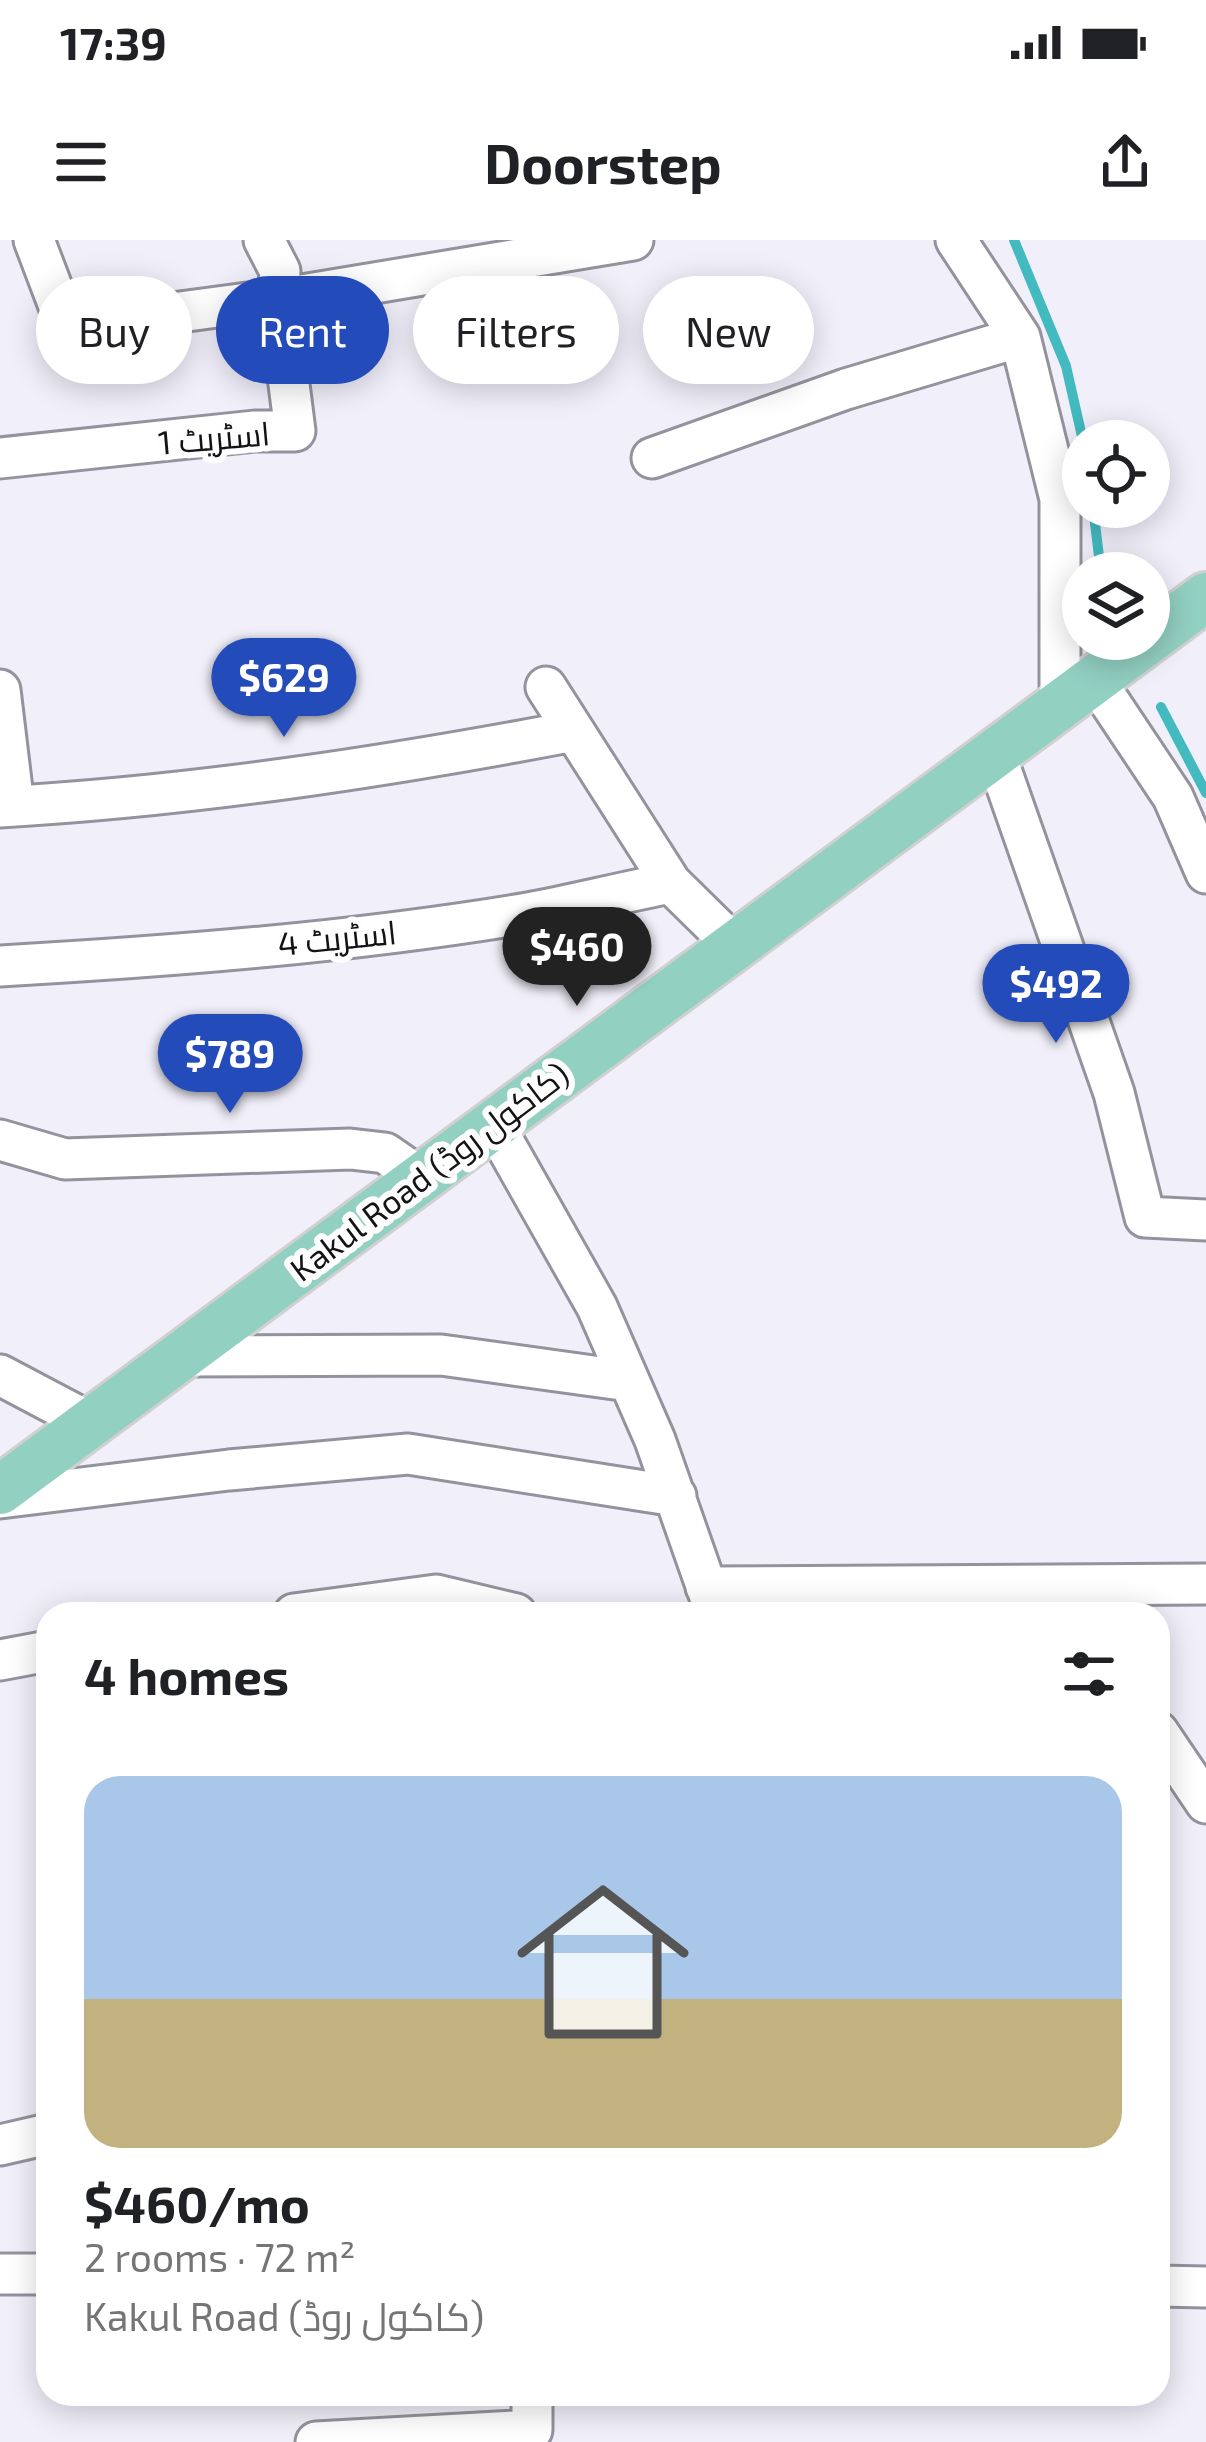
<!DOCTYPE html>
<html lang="en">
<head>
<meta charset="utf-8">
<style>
	:root { --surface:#fff; --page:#f6f6f6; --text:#202124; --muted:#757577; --accent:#234bb9 }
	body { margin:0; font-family:"Exo 2",Cairo,sans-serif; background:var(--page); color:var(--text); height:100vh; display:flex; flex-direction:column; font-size:45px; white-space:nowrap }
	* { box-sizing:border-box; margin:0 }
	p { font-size:39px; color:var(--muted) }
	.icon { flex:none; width:66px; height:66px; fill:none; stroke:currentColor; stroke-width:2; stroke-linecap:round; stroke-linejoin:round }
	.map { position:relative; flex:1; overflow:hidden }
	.side { position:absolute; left:36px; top:1362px; width:1134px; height:804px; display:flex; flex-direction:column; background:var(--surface); border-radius:36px; box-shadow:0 6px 30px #0003 }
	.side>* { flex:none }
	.hud { position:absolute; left:36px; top:36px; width:1134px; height:108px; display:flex; gap:24px }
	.tools { position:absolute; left:1062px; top:180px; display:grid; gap:24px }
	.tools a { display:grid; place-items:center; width:108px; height:108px; border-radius:50%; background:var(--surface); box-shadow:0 6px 30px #0003; font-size:60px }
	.price { position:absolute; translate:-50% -102px; padding:0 27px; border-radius:42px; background:var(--accent); color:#fff; font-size:39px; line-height:78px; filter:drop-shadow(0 3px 6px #0008) }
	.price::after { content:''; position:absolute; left:50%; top:72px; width:36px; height:27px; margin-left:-18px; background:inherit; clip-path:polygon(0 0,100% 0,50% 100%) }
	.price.selected { background:#222; color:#fff }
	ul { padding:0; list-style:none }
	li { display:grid; align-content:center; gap:24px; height:636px; padding:0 48px }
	li span { display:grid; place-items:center; height:372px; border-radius:36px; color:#555 }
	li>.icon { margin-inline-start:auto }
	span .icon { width:216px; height:216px; fill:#fffc; stroke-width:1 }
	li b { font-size:51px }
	h2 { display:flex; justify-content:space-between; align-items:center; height:144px; padding:0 48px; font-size:51px }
	.pill { padding:0 42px; border-radius:54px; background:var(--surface); box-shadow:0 6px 30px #0003; font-size:42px; line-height:108px }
	.pill.selected { background:var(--accent); color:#fff }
	.status { display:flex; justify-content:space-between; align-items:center; height:84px; padding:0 60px; background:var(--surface); direction:ltr }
	.status svg { height:33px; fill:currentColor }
	header { display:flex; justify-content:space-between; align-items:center; height:156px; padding:0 48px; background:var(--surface); font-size:54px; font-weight:700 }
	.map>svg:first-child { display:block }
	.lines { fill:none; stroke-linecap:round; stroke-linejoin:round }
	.stream { stroke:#42bac0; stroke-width:10 }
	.minor-casing { stroke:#93939d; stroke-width:45 }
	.major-casing { stroke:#d0d0d0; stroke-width:54 }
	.minor { stroke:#fff; stroke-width:39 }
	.major { stroke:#92d0c2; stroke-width:48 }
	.labels { text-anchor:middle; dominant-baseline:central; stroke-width:12; stroke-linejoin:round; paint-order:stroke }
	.street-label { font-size:33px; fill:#131316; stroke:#fefefe }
</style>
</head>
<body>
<div class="status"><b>17:39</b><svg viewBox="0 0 49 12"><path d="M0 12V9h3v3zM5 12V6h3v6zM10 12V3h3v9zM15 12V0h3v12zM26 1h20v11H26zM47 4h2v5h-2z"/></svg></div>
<header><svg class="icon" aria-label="menu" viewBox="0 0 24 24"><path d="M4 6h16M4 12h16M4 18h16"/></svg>Doorstep<svg class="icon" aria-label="share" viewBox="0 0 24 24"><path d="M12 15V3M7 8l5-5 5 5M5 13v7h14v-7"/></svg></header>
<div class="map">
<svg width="1206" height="2202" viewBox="0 0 1206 2202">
	<rect width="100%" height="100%" fill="#f0effa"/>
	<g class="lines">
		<path class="stream" d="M1014,0L1066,126L1083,201
			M1093,267L1101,333
			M1161,467L1206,553"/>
		<g class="minor-casing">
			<path id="minor" d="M264,0L280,31L278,59L633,0
				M956,0L1020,97L1060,259V464
				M0,218L255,191H295L278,59L67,87L34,0
				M652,218L846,149L1020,97
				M1095,440L1173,557L1206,633
				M546,447L671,643
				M0,450L14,566
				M995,513L1114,853L1145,977L1206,980
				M0,567C193,556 384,527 574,491
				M0,726C176,716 354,702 528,673C576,664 623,652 671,643L735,706
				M493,883L597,1067L655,1200L716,1374
				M0,900L65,919L350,909L385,913L421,938
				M179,1116L441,1115L629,1141
				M0,1135L89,1182
				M0,1258L229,1230L408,1214L676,1256
				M706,1347L1206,1344
				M294,1374L436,1355L516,1374
				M0,1420L48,1411
				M1158,1492L1206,1563
				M0,1905L48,1894
				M0,2034H48
				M1158,2046L1206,2047
				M316,2202L532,2190V2154"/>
		</g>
		<g class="major-casing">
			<path id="major" d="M0,1250L1206,357"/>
		</g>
		<use href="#minor" class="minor"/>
		<use href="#major" class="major"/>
	</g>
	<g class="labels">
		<g class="street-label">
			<text transform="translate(214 197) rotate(-5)">اسٹریٹ 1</text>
			<text transform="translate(337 697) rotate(-6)">اسٹریٹ 4</text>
			<text transform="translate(429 931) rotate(-37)">Kakul Road (کاکول روڈ)</text>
		</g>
	</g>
</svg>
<div class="tools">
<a><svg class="icon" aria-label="locate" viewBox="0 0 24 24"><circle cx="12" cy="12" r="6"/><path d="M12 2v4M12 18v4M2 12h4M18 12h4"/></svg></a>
<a><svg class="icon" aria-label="layers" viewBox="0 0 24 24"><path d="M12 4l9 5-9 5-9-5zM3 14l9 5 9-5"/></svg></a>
</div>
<b class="price" style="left:284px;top:500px">$629</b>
<b class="price selected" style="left:577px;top:769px">$460</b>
<b class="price" style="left:1056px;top:806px">$492</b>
<b class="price" style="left:230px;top:876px">$789</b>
<div class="hud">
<a class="pill">Buy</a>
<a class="pill selected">Rent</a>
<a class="pill">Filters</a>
<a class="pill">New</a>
</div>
<section class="side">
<h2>4 homes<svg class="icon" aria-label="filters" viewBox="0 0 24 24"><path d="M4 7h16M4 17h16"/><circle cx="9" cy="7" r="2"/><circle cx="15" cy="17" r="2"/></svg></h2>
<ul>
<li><span style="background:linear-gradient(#a9c7e8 60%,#c2b280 0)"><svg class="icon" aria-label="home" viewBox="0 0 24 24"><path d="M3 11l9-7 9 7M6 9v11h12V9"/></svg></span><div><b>$460/mo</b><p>2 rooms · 72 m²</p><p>Kakul Road (کاکول روڈ)</p></div></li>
</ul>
</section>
</div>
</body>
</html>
